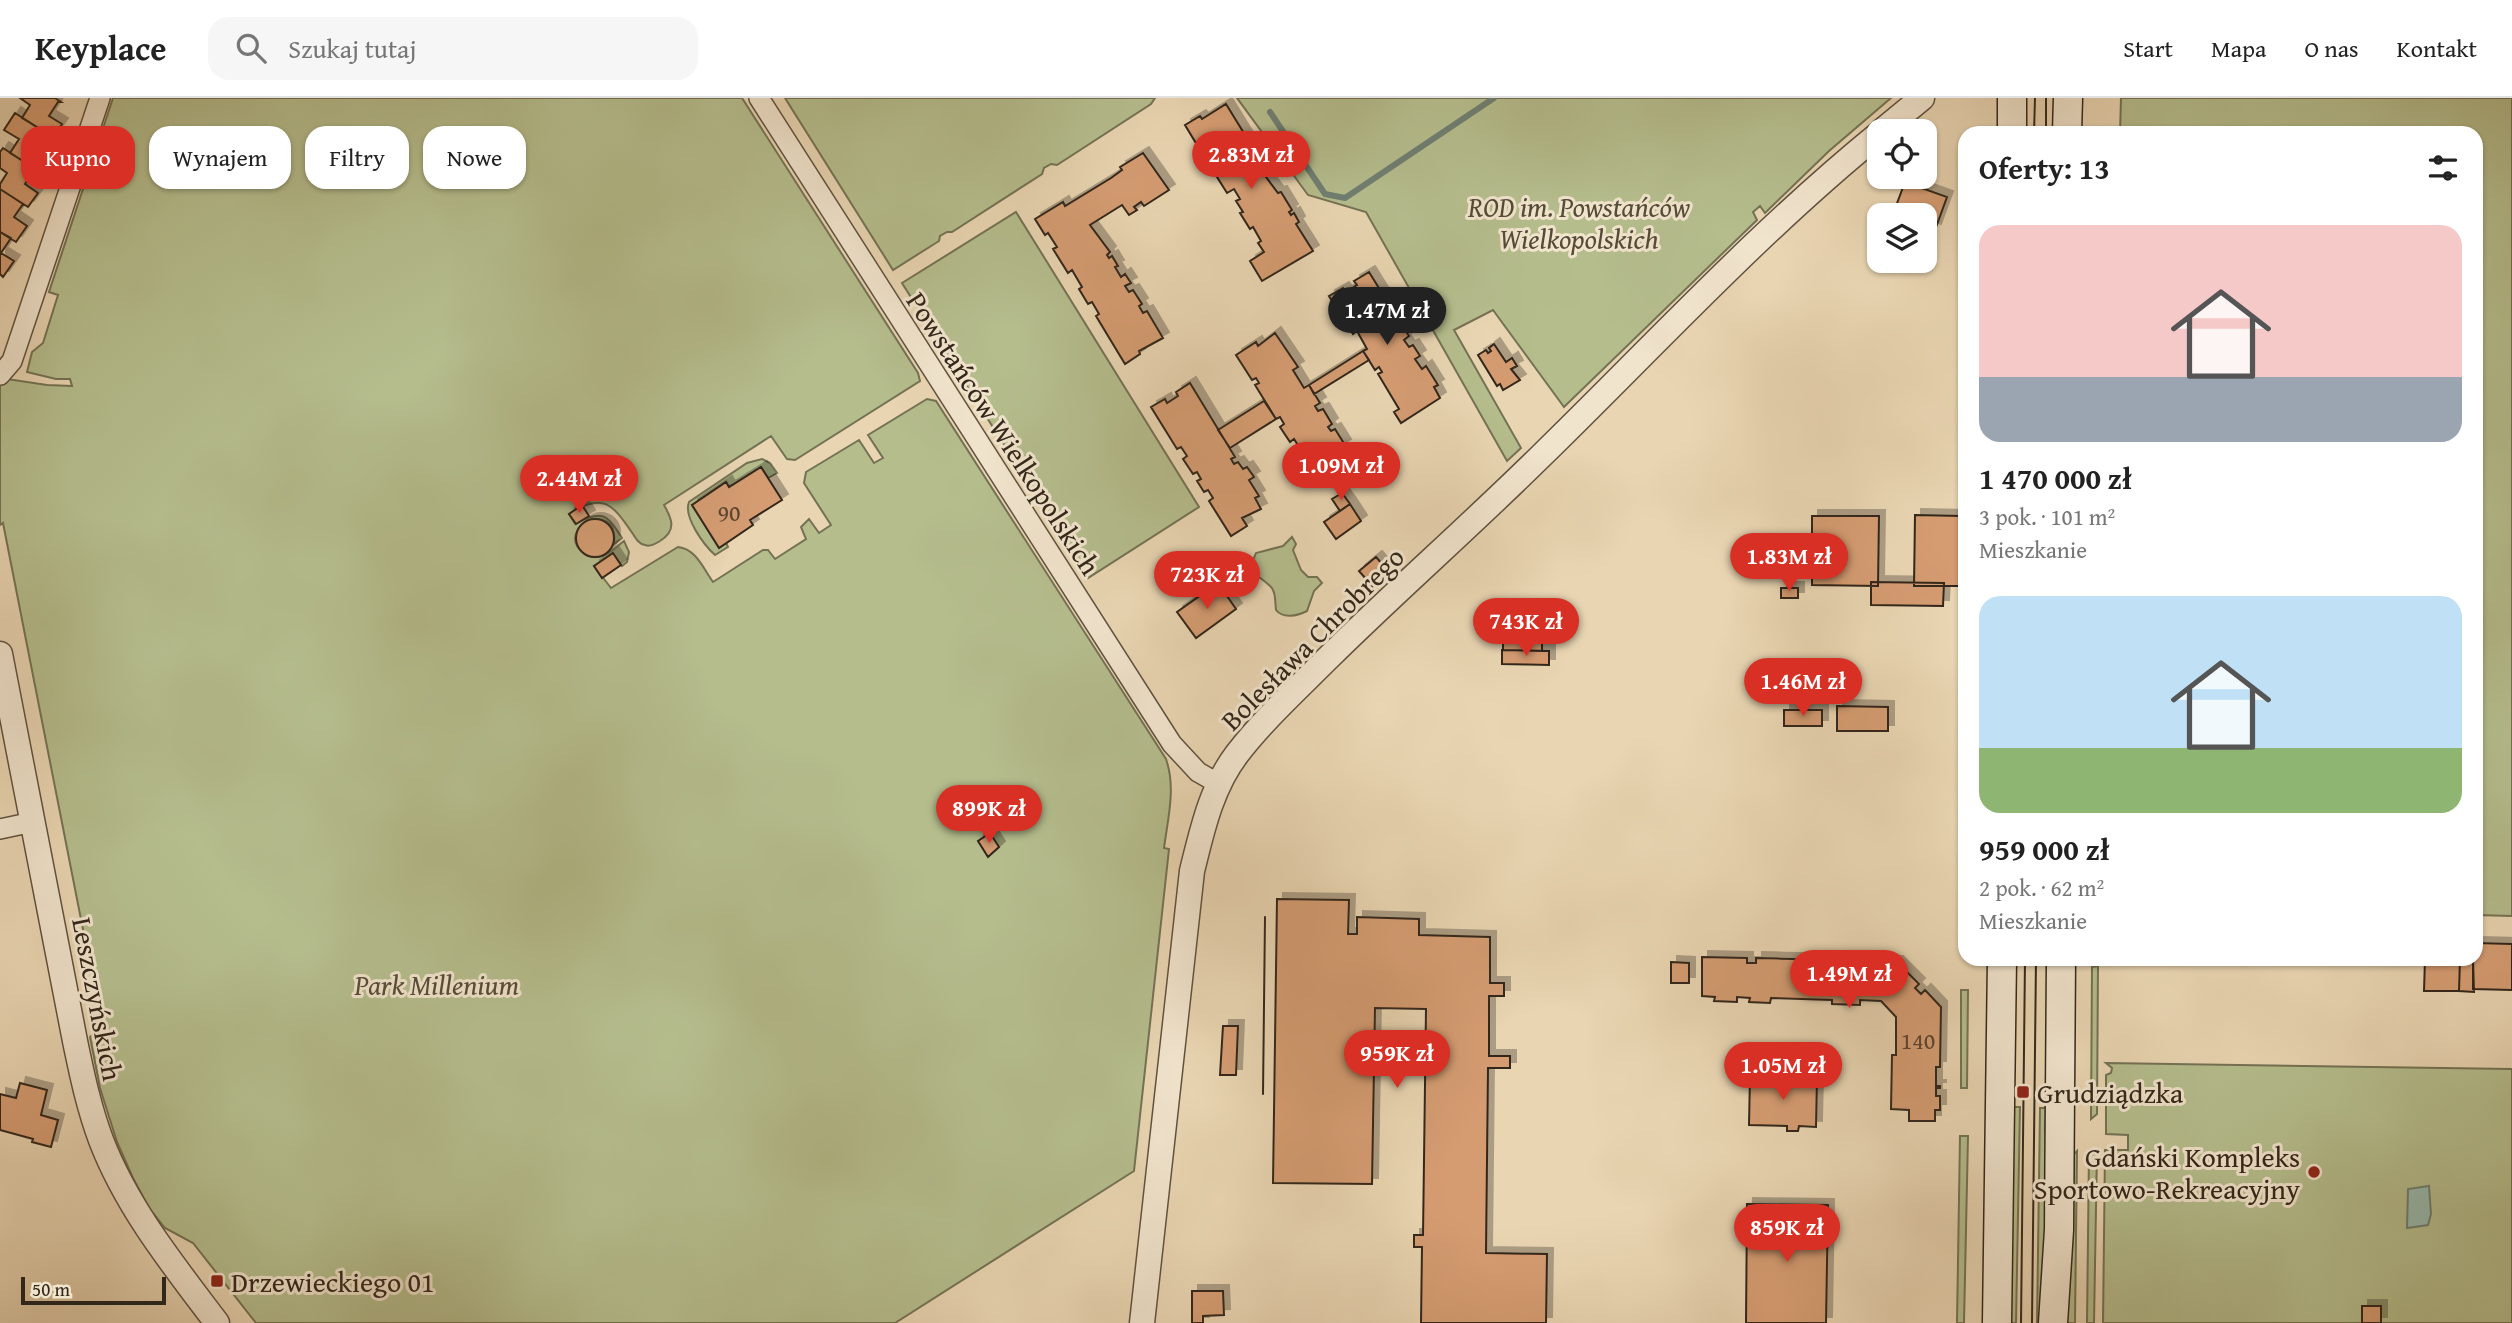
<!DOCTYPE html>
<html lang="pl">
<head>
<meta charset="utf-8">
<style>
	:root { --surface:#fff; --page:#f6f6f6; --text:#222; --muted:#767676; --line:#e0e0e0; --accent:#d93025 }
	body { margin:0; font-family:"Gentium Book Plus",serif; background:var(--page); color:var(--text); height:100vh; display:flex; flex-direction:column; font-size:26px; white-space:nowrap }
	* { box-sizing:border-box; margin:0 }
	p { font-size:23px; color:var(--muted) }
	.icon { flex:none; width:38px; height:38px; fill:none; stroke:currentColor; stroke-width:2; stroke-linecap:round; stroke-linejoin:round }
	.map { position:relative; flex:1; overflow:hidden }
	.sheet { position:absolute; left:1958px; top:28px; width:525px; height:840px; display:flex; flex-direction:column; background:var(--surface); border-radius:21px; box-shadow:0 2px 5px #0004 }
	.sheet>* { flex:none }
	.banner { position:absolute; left:21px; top:28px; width:665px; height:63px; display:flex; gap:14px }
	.controls { position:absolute; left:1867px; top:21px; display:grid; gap:14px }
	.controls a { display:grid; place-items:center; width:70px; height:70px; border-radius:14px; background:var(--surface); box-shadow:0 2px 5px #0004; font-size:35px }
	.scale { position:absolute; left:21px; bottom:18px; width:145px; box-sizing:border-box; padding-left:7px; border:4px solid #33271a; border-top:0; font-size:19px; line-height:24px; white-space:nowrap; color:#33271a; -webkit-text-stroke:5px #f1e4cd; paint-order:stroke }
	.price { position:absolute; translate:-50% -60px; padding:0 16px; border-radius:24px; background:var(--accent); color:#fff; font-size:23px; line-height:46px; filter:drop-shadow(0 2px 4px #0008) }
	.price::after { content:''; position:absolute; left:50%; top:42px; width:21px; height:16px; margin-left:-10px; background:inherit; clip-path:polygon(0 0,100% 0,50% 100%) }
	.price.on { background:#222; color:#fff }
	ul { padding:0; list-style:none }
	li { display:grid; align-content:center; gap:14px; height:371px; padding:0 21px }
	li span { display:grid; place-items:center; height:217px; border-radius:21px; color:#555 }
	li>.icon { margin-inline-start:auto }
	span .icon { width:126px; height:126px; fill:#fffc; stroke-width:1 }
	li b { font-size:30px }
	h2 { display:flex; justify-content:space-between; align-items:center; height:84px; padding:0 21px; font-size:30px }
	.tag { padding:0 24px; border-radius:21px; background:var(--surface); box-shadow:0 2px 5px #0004; font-size:24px; line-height:63px }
	.tag.on { background:var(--accent); color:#fff }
	header { display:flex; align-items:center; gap:42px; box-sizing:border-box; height:98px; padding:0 35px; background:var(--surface); border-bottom:2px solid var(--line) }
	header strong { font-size:33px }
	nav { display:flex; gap:38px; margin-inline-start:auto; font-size:24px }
	.search { width:490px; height:63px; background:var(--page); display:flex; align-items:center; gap:18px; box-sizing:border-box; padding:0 24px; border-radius:21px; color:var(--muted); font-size:26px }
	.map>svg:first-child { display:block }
	.green { fill:#b5bd8d; stroke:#747254; stroke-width:2 }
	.water { fill:#97b9ad; stroke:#6f7f72; stroke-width:2 }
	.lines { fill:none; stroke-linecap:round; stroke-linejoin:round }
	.stream { stroke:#6f7f72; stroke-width:6 }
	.building { fill:#d59c72; stroke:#33271a; stroke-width:2; filter:url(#shadow) }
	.minor-casing { stroke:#605240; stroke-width:22 }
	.tertiary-casing { stroke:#605240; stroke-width:27 }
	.secondary-casing { stroke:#33271a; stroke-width:31 }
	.minor { stroke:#f1e4cd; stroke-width:19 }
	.tertiary { stroke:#f1e4cd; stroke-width:24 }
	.secondary { stroke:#f1e4cd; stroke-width:28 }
	.tram { stroke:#33271a; stroke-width:2 }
	.poi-dot { fill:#8f2418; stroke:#f1e4cd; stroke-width:2.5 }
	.labels { text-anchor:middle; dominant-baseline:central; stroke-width:6; stroke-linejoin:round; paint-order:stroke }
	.number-label { font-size:24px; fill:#5c4430 }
	.park-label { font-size:28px; font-style:italic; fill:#544c37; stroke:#f1e4cd }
	.street-label { font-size:28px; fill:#33271a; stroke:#f1e4cd }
	.poi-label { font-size:28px; fill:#33271a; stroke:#f1e4cd; text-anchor:start }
</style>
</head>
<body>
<header>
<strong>Keyplace</strong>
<div class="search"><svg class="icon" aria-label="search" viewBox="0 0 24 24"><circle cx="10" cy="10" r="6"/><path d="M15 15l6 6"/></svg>Szukaj tutaj</div>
<nav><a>Start</a><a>Mapa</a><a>O nas</a><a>Kontakt</a></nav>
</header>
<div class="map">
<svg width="2512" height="1225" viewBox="0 0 2512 1225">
	<defs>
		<filter id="shadow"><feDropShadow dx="6" dy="-6" stdDeviation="0" flood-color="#0004"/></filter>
	</defs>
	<rect width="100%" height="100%" fill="#e9d5b2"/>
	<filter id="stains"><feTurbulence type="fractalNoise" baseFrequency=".00286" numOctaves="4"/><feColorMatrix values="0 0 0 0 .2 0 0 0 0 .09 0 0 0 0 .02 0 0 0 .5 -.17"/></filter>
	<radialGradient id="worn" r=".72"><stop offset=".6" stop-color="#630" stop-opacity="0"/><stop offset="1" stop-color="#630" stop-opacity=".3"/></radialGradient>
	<path class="green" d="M113,0H742L918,275L920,283L795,362L787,361L771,338L664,407C672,421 677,432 660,443C655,446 650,449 645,447C639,446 636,441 633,436C613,407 604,393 569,416L575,426C602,411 607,416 622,440L614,446C619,397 550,432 585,456C599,466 613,451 624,443L629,454L627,464L622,468L613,456L594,468L611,490L678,449C696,451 703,470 713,484L763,452H768L775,461L806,441L801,429L809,421L819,435L831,427L804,385L806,374L859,342L874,365L883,360L868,337L927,301L936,303L1166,661C1176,690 1168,720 1164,750L1169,751L1134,1073L895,1225H256L193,1145L165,1130L149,1110L133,1080L117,1044L100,990L90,939L102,928L3,425L0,427V285L7,281L47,287L72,288L70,281H56L27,274L32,254L43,245L58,197L49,194Z
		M785,0H1155L1151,6L1057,67L1051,66L1044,70L1042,76L952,134H947L940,138L939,143L893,172Z
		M1237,0H1891L1829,53L1765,115L1760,108L1753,114L1757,122L1564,309L1493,212L1454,232L1521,350L1507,363L1366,114L1308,97Z
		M2121,0H2512V818L2476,817V35H2120Z
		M1016,114L1199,409L1088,480L902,185Z
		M762,361L770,365L777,375L768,380L761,369L729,389L726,384L692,407L719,449L726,445L728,449L715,457C704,447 683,419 689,404L747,365Z
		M1292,439L1296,446L1293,452L1301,472L1308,479H1317L1322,485L1314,493L1307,513C1297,518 1283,521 1276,512C1275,504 1276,493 1270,488C1261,479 1254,479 1252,465L1256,455L1283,448Z
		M2098,868L2097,1016L2091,1021L2092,869Z
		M1961,892H1968L1967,990H1961Z
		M2106,965L2512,971V1225H2103L2105,1052H2128V1037L2106,1036V977L2111,975L2112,970Z
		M2011,1009H2020L2016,1225H2008Z
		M2040,1010H2046L2045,1032L2052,1074L2042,1225H2037Z
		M1960,1038H1968L1964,1225H1957Z
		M2089,1052H2097L2094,1225H2087Z
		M2077,1053L2075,1225H2064L2070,1060Z"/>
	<path class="water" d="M2429,1088L2431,1116L2428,1127L2407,1130L2408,1091Z"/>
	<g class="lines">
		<path class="stream" d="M1270,14L1325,96L1345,100L1494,0"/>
	</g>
	<path class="building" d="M20,0H55L61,4H58L49,18L62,26L53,39L22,20L30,7Z
		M1226,6L1250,45L1247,47L1251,53L1254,51L1263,65L1260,67L1263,75L1278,95L1281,94L1292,112L1289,114L1291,117L1294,115L1299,124L1296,126L1313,153L1262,183L1250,163L1264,154L1258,145L1261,143L1253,129L1250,131L1240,115L1243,114L1236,103L1240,101L1234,91L1227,95L1217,79L1220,77L1208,58L1205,60L1185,27L1200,18L1202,21Z
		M15,15L48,36L37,52L49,60L41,74L10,55L19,41L4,32Z
		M3,50L35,71L25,86L38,95L28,109L0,91V86L7,75L0,70V54Z
		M1143,55L1169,92L1144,108L1141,104L1134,109L1137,112L1129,117L1122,107L1090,127L1110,154L1107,157L1109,160L1112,158L1118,168L1115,169L1121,179L1125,176L1131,185L1125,188L1129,194L1133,192L1142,206L1139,208L1143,215L1147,213L1163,240L1139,253L1140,256L1125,266L1096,218L1099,216L1092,204L1088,206L1079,191L1082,189L1072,172L1068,175L1053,151L1057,149L1048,135L1045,137L1035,121L1063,104L1065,108L1111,80L1122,72L1120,69Z
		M1905,84L1947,99L1935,132L1925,128V117L1893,116Z
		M0,91L23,106L14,119L27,128L16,144L0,134Z
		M0,134L11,140L1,155L14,163L3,179L0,176Z
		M1369,174L1395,216L1390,219L1395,227L1399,223L1409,238L1404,242L1409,249L1413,247L1420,258L1415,261L1422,271L1426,268L1438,287L1434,289L1440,300L1401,325L1394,314L1399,311L1378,276L1382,274L1379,269L1375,272L1363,253L1367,251L1357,233L1353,236L1329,198L1343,190L1346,194L1357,187L1354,183Z
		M1275,235L1298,269L1293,272L1304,290L1309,287L1320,305L1315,308L1318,313L1323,311L1332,326L1328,329L1331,333L1335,331L1345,347L1341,349L1347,360L1317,378L1311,368L1306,371L1296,355L1301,352L1294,341L1290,344L1280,329L1284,326L1280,319L1276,321L1255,287L1259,285L1256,280L1252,282L1236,257L1256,244L1258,248Z
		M1494,246L1506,264L1512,260L1517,268L1511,271L1520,282L1503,292L1500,286L1497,288L1478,257L1486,252L1488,255L1491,253L1489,250Z
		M1363,253L1369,262L1314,296L1309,287Z
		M1190,285L1235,359L1231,361L1234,366L1238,364L1243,371L1247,369L1254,379L1249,382L1259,398L1255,400L1261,411L1242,420L1247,428L1231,438L1209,403L1213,400L1208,392L1204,394L1197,383L1201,381L1197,374L1193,376L1183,361L1187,358L1181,349L1177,351L1151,309L1165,301L1167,305L1178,298L1176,294Z
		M1264,303L1276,321L1230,350L1218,332Z
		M761,369L782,402L750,422L753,427L719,450L692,407L726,384L729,389Z
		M1342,395L1350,406L1340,413L1332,401Z
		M1350,406L1361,423L1336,441L1324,424Z
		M582,407L589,418L576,426L569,416Z
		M1915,417L1962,418L1961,488H1914Z
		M1812,418H1879L1878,488L1812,487Z
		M576 440a19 19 0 1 1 38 0a19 19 0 1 1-38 0Z
		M613,455L621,467L602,480L594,468Z
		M1376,459L1390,475L1373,489L1359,473Z
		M1871,484L1944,485L1943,508L1871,507Z
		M1218,485L1236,511L1196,540L1177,514Z
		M1781,490H1798V500H1781Z
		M1542,541V553L1503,552V542Z
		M1502,552L1549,553V567L1502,566Z
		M1837,608L1888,609V633H1837Z
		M1784,612H1822V628H1784Z
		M990,735L999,749L988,759L978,743Z
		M1277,801L1349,802L1348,836H1357V819L1419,821V837L1490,839V885H1504V898H1489V958H1510V970H1488L1486,1155L1547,1156L1546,1225H1421L1422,1149H1414V1137H1423L1426,911L1375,910L1372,1086L1273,1085Z
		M2476,845L2512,846V892L2473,891V861H2476Z
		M1702,859L1747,860V865H1756V860L1834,862V867H1842V863L1897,864L1919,886L1915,890L1921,896L1925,892L1941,909L1940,969H1936V988H1940V990H1936V998H1940V1012H1935V1023H1909V1012L1891,1011L1892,957H1896V919L1881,903L1860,902V907L1832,906V902L1771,900L1770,905L1749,904L1750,900L1737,899V904L1714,903L1715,899L1702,898Z
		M2425,861H2460L2459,893H2424Z
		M2460,861H2473L2474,894L2459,893Z
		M1671,864L1689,865V885H1671Z
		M1223,928H1238L1236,977H1220Z
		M1773,975L1774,979H1781V975H1789V979L1817,980L1816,1029L1799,1028L1798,1033H1787V1028L1749,1027L1750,978L1773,979Z
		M20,985L47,992L41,1017L58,1022L51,1049L32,1044L33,1041L0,1032V996L16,1000Z
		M1747,1106L1828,1107L1826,1225H1746Z
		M1192,1193H1223L1224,1217L1203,1218V1225H1192Z
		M2362,1208H2381V1225H2362Z"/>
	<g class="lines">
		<g class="minor-casing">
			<path id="minor" d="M759,0L1172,646L1198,674L1219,686
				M0,277L12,263L100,0
				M0,731L33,724"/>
		</g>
		<g class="tertiary-casing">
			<path id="tertiary" d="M1882,33L1922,0
				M0,556L75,943C82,977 89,1010 101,1042C127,1110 174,1168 217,1225
				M1142,1225L1192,773C1202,733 1211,690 1237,656C1264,621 1297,591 1328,560C1397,492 1470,428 1539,360C1651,251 1758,134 1880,35"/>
		</g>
		<g class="secondary-casing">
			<path id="secondary" d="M2012,35V0
				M2067,35L2068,0
				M1997,1225L2002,861
				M2053,1225L2059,1132L2061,861"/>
		</g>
		<use href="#minor" class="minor"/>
		<use href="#tertiary" class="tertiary"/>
		<use href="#secondary" class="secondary"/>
		<path class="tram" d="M2034,35L2035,0
			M2046,35V0
			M1263,996L1265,819
			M2021,1225L2025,861
			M2032,1225L2036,861"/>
	</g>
	<g class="poi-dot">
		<rect x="2016" y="987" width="14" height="14" rx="3.5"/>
		<circle cx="2314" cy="1074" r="7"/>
		<rect x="210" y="1176" width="14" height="14" rx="3.5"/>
	</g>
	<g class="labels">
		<g class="number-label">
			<text x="729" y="414">90</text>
			<text x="1918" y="942">140</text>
		</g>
		<g class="park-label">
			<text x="1579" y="108">ROD im. Powstańców<tspan x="1579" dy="32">Wielkopolskich</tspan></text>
			<text x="437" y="886">Park Millenium</text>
		</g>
		<g class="street-label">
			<text transform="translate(1004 335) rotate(57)">Powstańców Wielkopolskich</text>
			<text transform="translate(1312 540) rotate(-45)">Bolesława Chrobrego</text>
			<text transform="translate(98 901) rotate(79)">Leszczyńskich</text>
		</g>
		<g class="poi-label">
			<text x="2037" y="994">Grudziądzka</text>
			<text x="2300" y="1058" text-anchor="end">Gdański Kompleks<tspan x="2300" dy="32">Sportowo-Rekreacyjny</tspan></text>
			<text x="231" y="1183">Drzewieckiego 01</text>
		</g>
	</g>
	<rect width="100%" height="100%" filter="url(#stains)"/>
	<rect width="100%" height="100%" fill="url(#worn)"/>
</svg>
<div class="controls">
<a><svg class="icon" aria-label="locate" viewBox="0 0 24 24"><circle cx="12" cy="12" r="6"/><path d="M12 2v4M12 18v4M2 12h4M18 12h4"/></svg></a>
<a><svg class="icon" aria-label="layers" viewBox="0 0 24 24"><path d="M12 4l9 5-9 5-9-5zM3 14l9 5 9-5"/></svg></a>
</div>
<div class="scale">50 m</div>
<b class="price" style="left:1251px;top:93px">2.83M zł</b>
<b class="price on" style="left:1387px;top:249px">1.47M zł</b>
<b class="price" style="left:1341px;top:404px">1.09M zł</b>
<b class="price" style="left:579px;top:417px">2.44M zł</b>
<b class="price" style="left:1789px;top:495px">1.83M zł</b>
<b class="price" style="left:1207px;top:513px">723K zł</b>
<b class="price" style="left:1526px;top:560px">743K zł</b>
<b class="price" style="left:1803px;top:620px">1.46M zł</b>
<b class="price" style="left:989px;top:747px">899K zł</b>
<b class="price" style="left:1849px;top:912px">1.49M zł</b>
<b class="price" style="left:1397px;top:992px">959K zł</b>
<b class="price" style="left:1783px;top:1004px">1.05M zł</b>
<b class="price" style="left:1787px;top:1166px">859K zł</b>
<div class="banner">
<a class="tag on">Kupno</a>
<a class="tag">Wynajem</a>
<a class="tag">Filtry</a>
<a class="tag">Nowe</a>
</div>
<section class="sheet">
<h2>Oferty: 13<svg class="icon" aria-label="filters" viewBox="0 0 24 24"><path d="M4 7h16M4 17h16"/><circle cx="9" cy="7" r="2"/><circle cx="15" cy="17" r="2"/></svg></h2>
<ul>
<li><span style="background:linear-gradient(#f6c9c9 70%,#9aa5b1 0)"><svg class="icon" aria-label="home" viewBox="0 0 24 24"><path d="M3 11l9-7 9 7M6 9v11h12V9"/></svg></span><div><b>1 470 000 zł</b><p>3 pok. · 101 m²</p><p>Mieszkanie</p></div></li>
<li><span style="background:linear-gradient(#bfe0f5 70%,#8fb573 0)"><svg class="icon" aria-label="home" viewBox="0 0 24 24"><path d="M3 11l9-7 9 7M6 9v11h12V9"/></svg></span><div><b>959 000 zł</b><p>2 pok. · 62 m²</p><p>Mieszkanie</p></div></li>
</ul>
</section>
</div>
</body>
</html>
